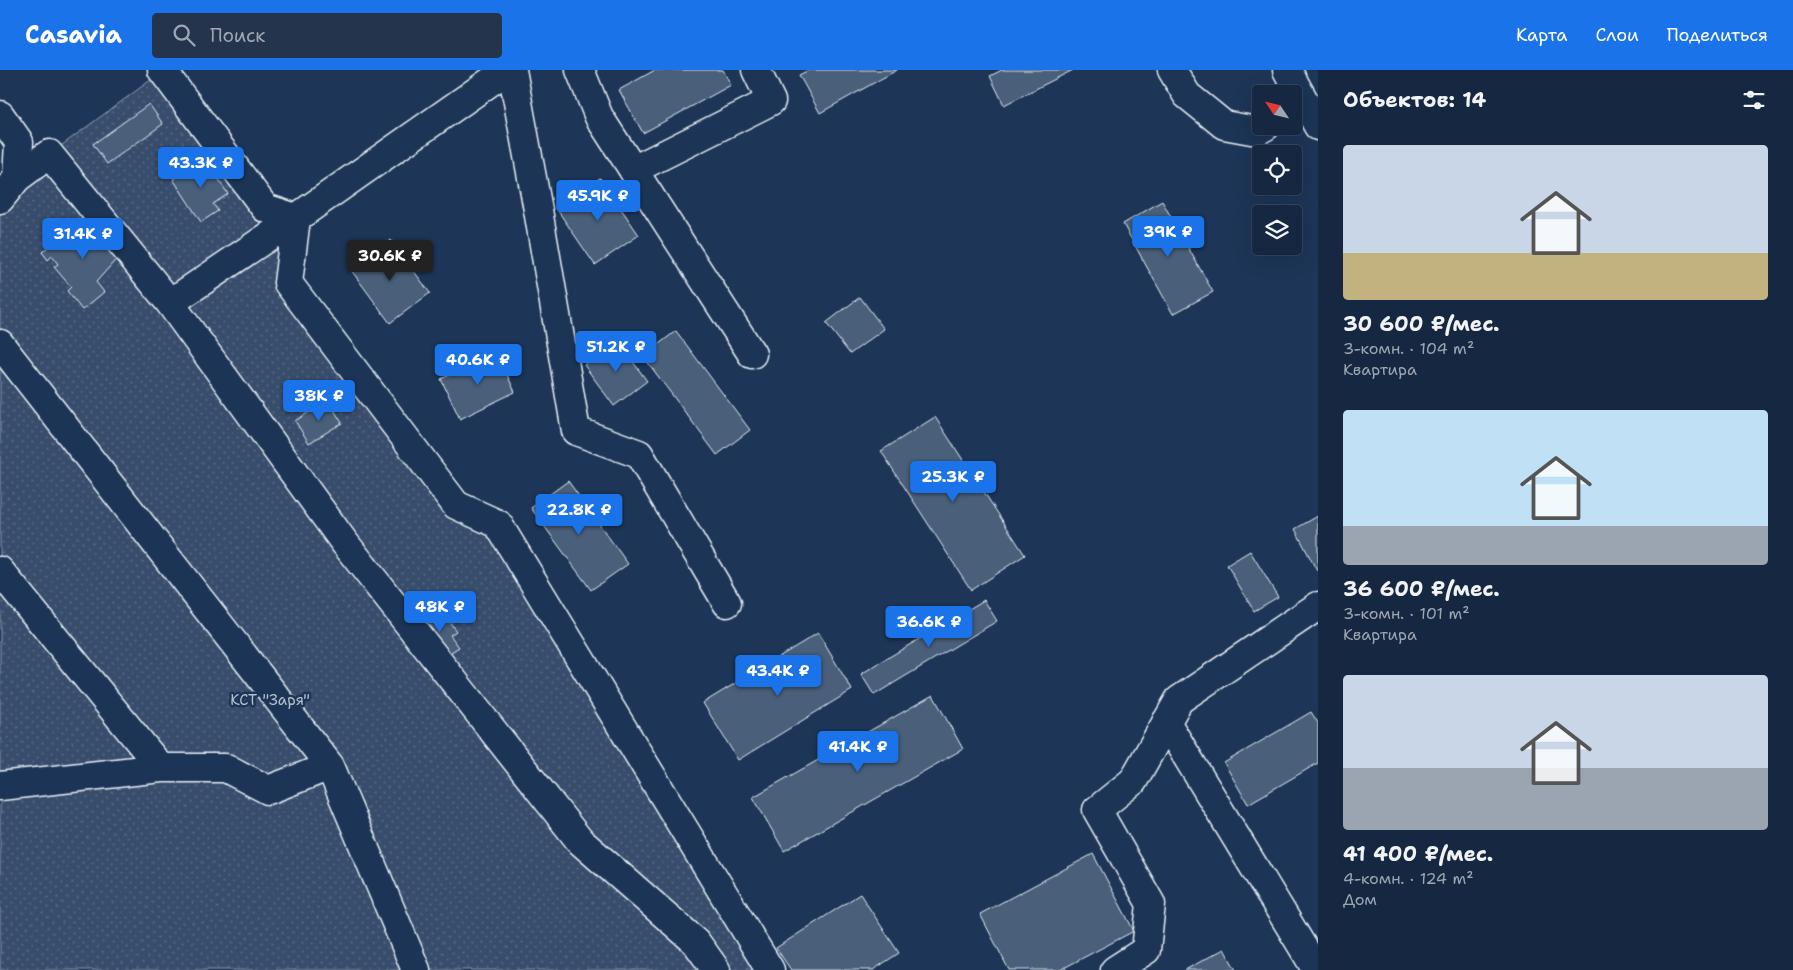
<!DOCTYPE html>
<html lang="ru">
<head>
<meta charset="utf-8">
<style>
	:root { --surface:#162841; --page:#23344c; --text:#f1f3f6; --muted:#9ea6b1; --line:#35445a; --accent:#1a73e8 }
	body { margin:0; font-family:"Shantell Sans",sans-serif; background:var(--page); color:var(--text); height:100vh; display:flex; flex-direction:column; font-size:19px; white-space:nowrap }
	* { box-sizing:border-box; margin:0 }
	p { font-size:16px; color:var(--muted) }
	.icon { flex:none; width:28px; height:28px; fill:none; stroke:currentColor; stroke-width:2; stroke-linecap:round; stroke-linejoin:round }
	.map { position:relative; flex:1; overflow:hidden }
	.details { display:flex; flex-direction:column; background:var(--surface); width:475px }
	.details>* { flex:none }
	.needle { width:32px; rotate:305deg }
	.tools { position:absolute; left:1252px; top:15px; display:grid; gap:10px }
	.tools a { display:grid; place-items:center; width:50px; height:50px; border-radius:5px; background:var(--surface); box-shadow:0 5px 20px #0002,0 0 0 1px var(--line); font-size:25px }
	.price { position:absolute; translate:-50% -42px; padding:0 11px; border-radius:5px; background:var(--accent); color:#fff; font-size:16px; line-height:32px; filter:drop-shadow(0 1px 2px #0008) }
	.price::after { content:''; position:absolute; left:50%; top:30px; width:15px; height:11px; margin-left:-8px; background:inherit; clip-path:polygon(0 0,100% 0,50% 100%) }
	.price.on { background:#222; color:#fff }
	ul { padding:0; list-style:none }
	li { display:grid; align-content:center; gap:10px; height:265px; padding:0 25px }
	li span { display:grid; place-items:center; height:155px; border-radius:5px; color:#555 }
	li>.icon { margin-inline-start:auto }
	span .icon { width:90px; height:90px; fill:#fffc; stroke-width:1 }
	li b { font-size:21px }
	h2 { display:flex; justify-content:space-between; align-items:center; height:60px; padding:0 25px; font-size:21px }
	header { display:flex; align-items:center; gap:30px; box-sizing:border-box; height:70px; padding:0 25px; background:var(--accent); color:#fff }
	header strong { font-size:24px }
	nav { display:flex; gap:28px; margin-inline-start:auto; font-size:18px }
	.search { width:350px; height:45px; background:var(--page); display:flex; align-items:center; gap:12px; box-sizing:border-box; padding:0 18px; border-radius:5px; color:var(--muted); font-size:19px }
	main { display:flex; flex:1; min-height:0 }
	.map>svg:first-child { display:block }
	.green { fill:url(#green-dots); stroke:#909fb2 }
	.building { fill:#495e7a; stroke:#e8f1f8 }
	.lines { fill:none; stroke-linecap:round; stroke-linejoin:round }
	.minor-casing { stroke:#e8f1f8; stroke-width:31 }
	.major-casing { stroke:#e8f1f8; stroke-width:31 }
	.minor { stroke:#1d3557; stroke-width:28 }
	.major { stroke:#1d3557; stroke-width:28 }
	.labels { text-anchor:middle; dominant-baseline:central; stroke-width:5; stroke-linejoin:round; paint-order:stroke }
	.park-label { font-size:15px; fill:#b3c0ce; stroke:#1d3557 }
</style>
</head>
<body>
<header>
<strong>Casavia</strong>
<div class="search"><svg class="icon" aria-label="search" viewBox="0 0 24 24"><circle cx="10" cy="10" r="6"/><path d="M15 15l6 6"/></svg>Поиск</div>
<nav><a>Карта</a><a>Слои</a><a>Поделиться</a></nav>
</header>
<main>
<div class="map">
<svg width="1318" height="900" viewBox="0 0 1318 900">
	<defs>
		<pattern id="green-dots" width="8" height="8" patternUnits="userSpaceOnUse" patternTransform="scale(1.25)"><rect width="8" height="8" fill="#374d6c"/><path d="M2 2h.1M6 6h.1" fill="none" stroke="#546782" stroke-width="1.8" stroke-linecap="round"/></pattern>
	</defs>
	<rect width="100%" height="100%" fill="#1d3557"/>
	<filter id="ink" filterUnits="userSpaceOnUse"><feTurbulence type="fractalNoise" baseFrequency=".02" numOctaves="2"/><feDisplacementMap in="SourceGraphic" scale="10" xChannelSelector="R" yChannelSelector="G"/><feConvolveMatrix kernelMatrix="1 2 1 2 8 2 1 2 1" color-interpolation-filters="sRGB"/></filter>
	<g filter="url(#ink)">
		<path class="green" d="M163,1L264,138L296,148L288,213L456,435L498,454L770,900H0V129L17,108Z"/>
		<path class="building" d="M655,0H723L731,15L643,63L619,20Z
			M809,0H897L820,43L799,5Z
			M1002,0H1073L1004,35L990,6Z
			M149,34L163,54L107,94L93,74Z
			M205,88L228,124L213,134L218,141L201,152L173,109Z
			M600,108L639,165L595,195L556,138Z
			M1162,131L1213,222L1173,244L1123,154Z
			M86,145L120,185L96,212L104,222L82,240L67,221L71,217L54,197L58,194L52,186L48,190L42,182Z
			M391,170L430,223L390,253L351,200Z
			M860,227L884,259L850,284L826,253Z
			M676,261L750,360L717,385L643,286Z
			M617,270L647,311L614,336L584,295Z
			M497,283L515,322L460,349L441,309Z
			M328,330L342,353L309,373L295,351Z
			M935,347L1025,485L971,520L881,381Z
			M568,411L628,494L591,520L531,438Z
			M1318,446V500L1317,501L1295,459Z
			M1250,481L1278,527L1254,541L1227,495Z
			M984,530L997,551L874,625L861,604Z
			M440,539L456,561L450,565L459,577L442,588L419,553Z
			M818,563L852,620L738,690L703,633Z
			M933,625L963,679L784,781L753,727Z
			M1311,642L1318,653V693L1248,734L1224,693Z
			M1093,784L1134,861L1060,900H1009L980,844Z
			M860,824L899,883L873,900H791L776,878Z
			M1224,879L1236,900H1185Z"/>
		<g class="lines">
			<g class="minor-casing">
				<path id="minor" d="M162,0L265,138L296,148
					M512,0L538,140L576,361L639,384L727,533
					M580,0L599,47L752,284
					M1172,0L1187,25L1224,55L1257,61L1266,56
					M0,45L19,72L17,108
					M633,100L771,31L756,0
					M0,129L17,108L49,84L170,233L344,472L580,771L696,872L716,900
					M296,148L288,213L456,435L498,454L770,900
					M170,233L296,148L507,0
					M0,274L330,696L416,900
					M0,501L161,698
					M1166,652L1313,894
					M0,716L161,698H226L268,720L330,696
					M1115,900L1146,880L1151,834L1097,740L1133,711L1179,630L1318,536"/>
			</g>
			<g class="major-casing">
				<path id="major" d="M1287,0L1318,56"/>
			</g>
			<use href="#minor" class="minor"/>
			<use href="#major" class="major"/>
		</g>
	</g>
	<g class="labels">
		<g class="park-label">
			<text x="270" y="630">КСТ "Заря"</text>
		</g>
	</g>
</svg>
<div class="tools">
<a><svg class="needle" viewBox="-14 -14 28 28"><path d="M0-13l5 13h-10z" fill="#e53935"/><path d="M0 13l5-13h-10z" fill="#9ea6b1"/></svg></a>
<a><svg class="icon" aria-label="locate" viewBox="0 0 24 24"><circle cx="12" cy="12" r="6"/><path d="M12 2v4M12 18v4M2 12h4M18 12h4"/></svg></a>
<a><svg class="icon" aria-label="layers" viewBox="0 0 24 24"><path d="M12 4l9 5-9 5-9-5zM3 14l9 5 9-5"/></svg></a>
</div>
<b class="price" style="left:201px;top:119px">43.3K ₽</b>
<b class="price" style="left:598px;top:152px">45.9K ₽</b>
<b class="price" style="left:1168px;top:188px">39K ₽</b>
<b class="price" style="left:83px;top:190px">31.4K ₽</b>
<b class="price on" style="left:390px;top:212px">30.6K ₽</b>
<b class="price" style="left:616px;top:303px">51.2K ₽</b>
<b class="price" style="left:478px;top:316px">40.6K ₽</b>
<b class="price" style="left:319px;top:352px">38K ₽</b>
<b class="price" style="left:953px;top:433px">25.3K ₽</b>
<b class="price" style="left:579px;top:466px">22.8K ₽</b>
<b class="price" style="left:440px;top:563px">48K ₽</b>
<b class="price" style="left:929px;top:578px">36.6K ₽</b>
<b class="price" style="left:778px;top:627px">43.4K ₽</b>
<b class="price" style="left:858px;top:703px">41.4K ₽</b>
</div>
<section class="details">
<h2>Объектов: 14<svg class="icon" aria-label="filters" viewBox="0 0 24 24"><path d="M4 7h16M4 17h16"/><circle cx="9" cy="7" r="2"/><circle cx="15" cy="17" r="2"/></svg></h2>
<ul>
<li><span style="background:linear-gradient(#c9d6e8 70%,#c2b280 0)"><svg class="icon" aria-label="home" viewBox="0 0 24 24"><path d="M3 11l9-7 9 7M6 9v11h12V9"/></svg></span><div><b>30 600 ₽/мес.</b><p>3-комн. · 104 m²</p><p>Квартира</p></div></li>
<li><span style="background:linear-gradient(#bfe0f5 75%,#9aa5b1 0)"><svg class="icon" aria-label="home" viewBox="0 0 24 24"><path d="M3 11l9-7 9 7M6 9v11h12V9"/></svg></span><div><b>36 600 ₽/мес.</b><p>3-комн. · 101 m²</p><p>Квартира</p></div></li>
<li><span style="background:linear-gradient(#c9d6e8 60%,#9aa5b1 0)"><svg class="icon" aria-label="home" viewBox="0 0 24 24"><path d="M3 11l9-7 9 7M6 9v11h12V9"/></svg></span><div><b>41 400 ₽/мес.</b><p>4-комн. · 124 m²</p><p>Дом</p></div></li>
</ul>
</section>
</main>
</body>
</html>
